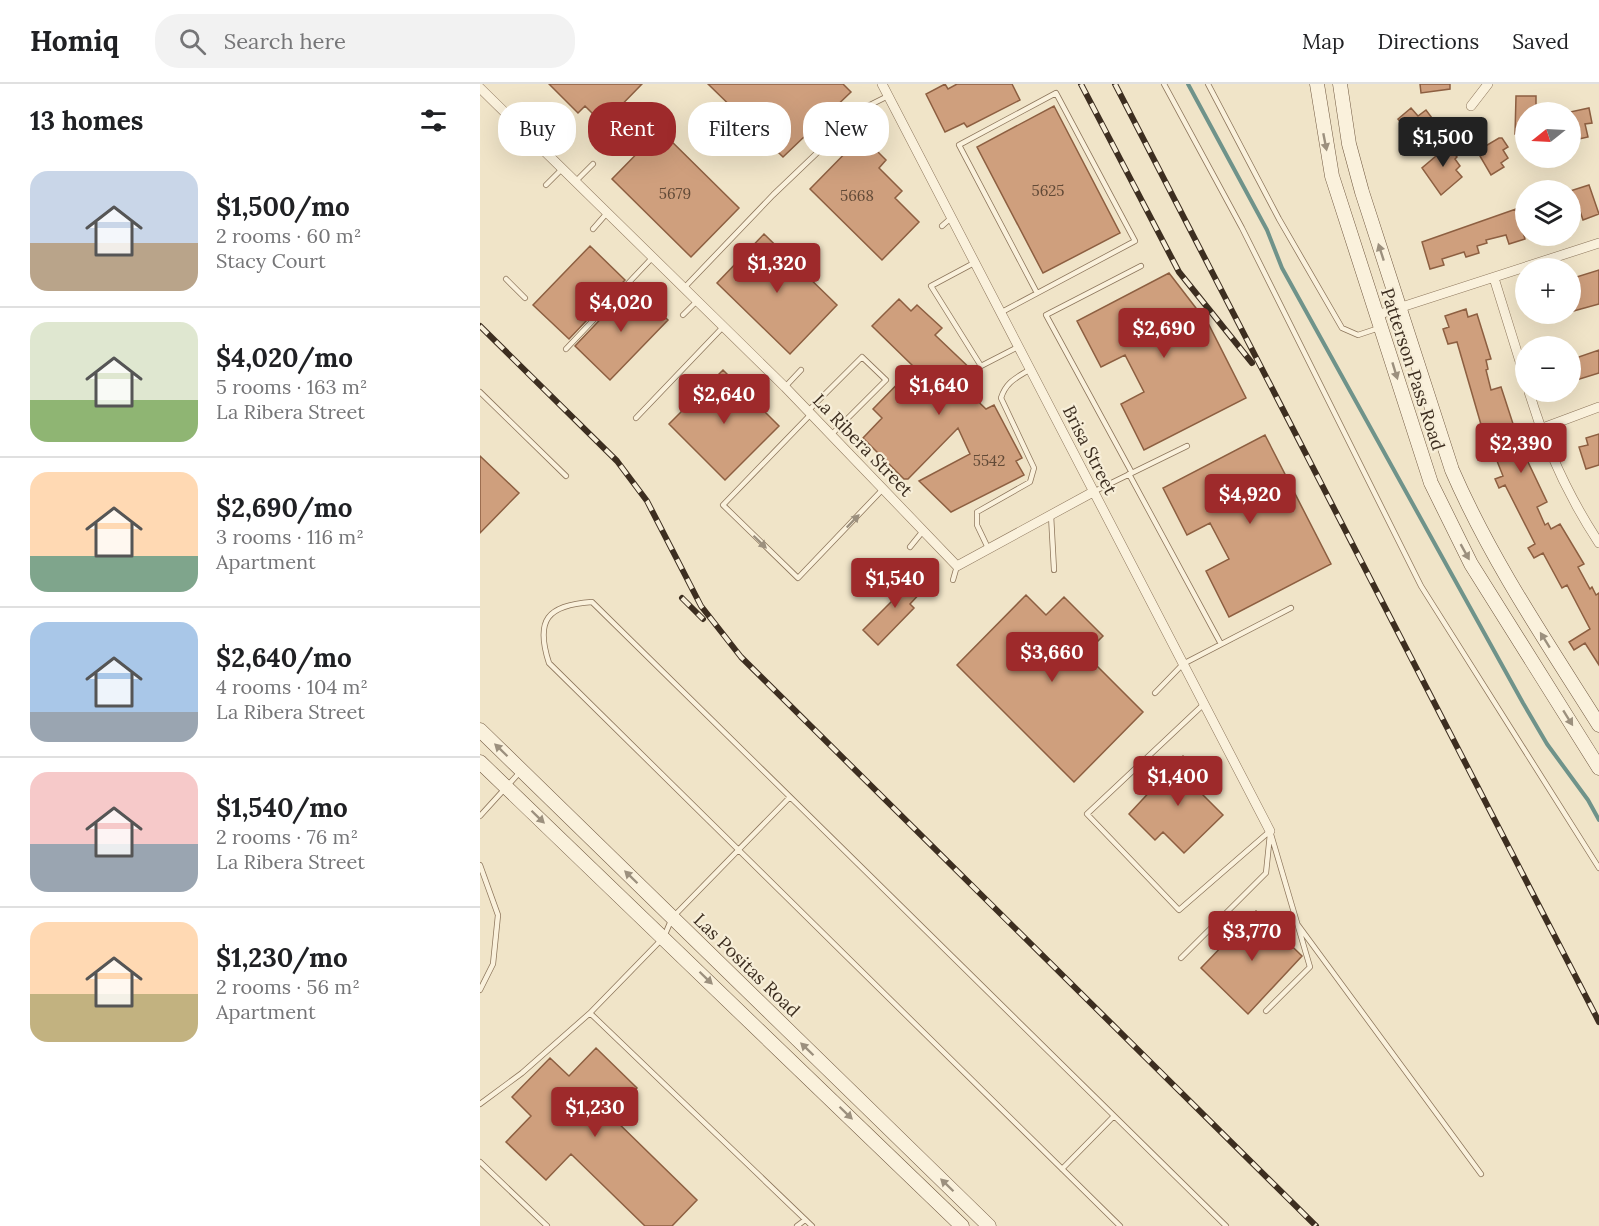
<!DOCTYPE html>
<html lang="en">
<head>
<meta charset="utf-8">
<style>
	:root { --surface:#fff; --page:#f2f2f2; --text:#202124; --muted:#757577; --line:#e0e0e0; --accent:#9e2a2b }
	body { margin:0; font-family:Lora,serif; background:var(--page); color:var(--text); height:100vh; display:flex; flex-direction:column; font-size:22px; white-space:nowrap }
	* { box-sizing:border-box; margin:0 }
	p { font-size:20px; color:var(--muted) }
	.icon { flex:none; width:33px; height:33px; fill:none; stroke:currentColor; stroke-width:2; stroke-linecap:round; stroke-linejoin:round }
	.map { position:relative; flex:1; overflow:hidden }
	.panel { display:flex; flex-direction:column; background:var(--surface); width:480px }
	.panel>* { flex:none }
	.guide { position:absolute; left:18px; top:18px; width:570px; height:54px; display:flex; gap:12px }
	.needle { width:39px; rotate:252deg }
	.controls { position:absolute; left:1035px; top:18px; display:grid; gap:12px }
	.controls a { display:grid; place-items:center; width:66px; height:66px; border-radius:50%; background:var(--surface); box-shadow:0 6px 24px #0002; font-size:30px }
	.price { position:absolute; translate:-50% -51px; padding:0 14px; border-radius:6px; background:var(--accent); color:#fff; font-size:20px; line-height:39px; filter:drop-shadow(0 2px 3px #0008) }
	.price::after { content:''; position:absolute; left:50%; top:36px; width:18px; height:14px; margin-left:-9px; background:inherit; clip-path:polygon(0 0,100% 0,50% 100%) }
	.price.current { background:#222; color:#fff }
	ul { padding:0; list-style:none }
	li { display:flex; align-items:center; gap:18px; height:150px; padding:0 30px }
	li+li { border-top:2px solid var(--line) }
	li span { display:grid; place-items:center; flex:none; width:168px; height:120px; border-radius:18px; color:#555 }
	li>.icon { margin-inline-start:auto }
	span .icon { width:72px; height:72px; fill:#fffc; stroke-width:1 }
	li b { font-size:26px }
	h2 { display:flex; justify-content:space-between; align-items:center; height:72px; padding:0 30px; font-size:26px }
	.chip { padding:0 21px; border-radius:24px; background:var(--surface); box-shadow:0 6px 24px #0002; font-size:21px; line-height:54px }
	.chip.current { background:var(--accent); color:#fff }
	header { display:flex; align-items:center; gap:36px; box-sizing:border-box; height:84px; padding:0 30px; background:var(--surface); border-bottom:2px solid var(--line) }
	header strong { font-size:28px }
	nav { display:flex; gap:33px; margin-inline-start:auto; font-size:21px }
	.search { width:420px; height:54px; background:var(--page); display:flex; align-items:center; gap:15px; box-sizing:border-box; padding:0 21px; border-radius:24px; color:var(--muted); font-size:22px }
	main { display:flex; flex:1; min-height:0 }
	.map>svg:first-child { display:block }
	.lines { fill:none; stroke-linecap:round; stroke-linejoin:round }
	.stream { stroke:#6f938a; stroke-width:4 }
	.building { fill:#cf9f7d; stroke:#8d5f41; stroke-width:1.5 }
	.lane-casing { stroke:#8d765c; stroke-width:6 }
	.street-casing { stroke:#8d765c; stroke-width:10 }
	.secondary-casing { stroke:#6f573f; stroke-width:15 }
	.lane { stroke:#faf1dc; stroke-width:4.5 }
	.street { stroke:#faf1dc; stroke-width:9 }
	.secondary { stroke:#faf1dc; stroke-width:14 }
	.rail-casing { stroke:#3d2e20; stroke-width:6 }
	.rail { stroke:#f7eed8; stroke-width:4; stroke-dasharray:11; stroke-linecap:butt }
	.oneway { fill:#9c907e }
	.labels { text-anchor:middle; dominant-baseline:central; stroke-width:4.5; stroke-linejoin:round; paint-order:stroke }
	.number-label { font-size:15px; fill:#624a37 }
	.street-label { font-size:18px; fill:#3d2e20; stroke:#f7eed8 }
</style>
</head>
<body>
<header>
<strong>Homiq</strong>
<div class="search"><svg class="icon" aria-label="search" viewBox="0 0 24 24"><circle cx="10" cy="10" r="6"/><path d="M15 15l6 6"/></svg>Search here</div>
<nav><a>Map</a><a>Directions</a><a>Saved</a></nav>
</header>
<main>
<section class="panel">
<h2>13 homes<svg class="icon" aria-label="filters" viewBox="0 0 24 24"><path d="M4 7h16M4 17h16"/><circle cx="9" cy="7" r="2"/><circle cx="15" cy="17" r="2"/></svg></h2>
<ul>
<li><span style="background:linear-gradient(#c9d6e8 60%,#b9a48a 0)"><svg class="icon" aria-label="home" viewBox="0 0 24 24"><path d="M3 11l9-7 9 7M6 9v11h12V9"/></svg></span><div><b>$1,500/mo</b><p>2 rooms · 60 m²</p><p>Stacy Court</p></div></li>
<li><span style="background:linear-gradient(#dfe7d0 65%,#8fb573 0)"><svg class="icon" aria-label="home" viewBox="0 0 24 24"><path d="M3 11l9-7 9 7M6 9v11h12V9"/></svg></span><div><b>$4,020/mo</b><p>5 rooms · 163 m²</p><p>La Ribera Street</p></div></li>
<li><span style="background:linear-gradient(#ffd9b3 70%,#7fa58c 0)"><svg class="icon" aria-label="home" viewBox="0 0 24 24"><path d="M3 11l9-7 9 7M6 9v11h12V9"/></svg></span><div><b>$2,690/mo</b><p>3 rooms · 116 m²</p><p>Apartment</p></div></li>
<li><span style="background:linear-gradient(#a9c7e8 75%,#9aa5b1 0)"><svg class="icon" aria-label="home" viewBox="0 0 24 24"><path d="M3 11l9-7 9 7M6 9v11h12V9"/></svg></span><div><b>$2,640/mo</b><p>4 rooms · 104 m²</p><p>La Ribera Street</p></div></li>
<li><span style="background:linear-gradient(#f6c9c9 60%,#9aa5b1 0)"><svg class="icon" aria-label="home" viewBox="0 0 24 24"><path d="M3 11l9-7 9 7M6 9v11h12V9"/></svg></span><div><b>$1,540/mo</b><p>2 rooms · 76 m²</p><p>La Ribera Street</p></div></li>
<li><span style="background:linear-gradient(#ffd9b3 60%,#c2b280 0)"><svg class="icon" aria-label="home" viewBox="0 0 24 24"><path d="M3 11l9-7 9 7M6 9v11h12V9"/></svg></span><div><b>$1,230/mo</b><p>2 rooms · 56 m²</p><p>Apartment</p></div></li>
</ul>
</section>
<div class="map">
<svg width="1119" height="1142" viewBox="0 0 1119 1142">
	<rect width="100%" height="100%" fill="#f0e4c8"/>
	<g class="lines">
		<path class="stream" d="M708,0L787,146L802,184L1043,619L1067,660L1108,716L1119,736"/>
	</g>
	<path class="building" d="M69,0H162L123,40L105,22L98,29Z
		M228,0H363L371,8L303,73Z
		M465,0L468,5L477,0H532L540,16L487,43L484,39L465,48L446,10Z
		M940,0H970V5L941,9Z
		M1036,12H1056V28H1046V50H1035Z
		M574,22L640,149L563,189L497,63Z
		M931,24L938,32L946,26L955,38L950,46L948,43L933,54L918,35Z
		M1109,24L1112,39L1105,40L1108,53L1090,57V28Z
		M180,46L259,124L211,173L132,95Z
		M382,52L406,76L399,84L422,107L415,114L439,138L402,176L330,105Z
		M1019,54H1022L1028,63L1023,66L1028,74L1021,79L1024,83L1011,91L997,67Z
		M964,57L977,73L975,75L980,82L976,86L982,93L961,111L942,84L956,72L952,67Z
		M1109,101L1119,130L1103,136L1100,127L1094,129L1090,107Z
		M1036,125L1045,155L1029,160L1026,151L1006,156L1007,159L997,162L999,169L986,173L984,168L962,175L964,181L950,185L942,158Z
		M284,150L357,221L310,270L237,199Z
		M110,162L145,196L89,255L53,221Z
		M1119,186V220L1090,228V195Z
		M689,189L729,241L766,314L664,366L641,320L664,308L645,271L621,283L597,237Z
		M152,202L188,236L130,296L95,262Z
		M419,215L431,227L437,221L462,244L455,251L497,291L484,304L506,325L514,321L542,374L536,377L544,391L471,428L439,397L490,370L478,344L428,395H424L383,354L402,334L393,325L434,283L392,242Z
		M986,225L988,233L997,230L1011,275L1006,276L1008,285L1006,286L1011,306L1021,303L1037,352L1031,354L1041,378L1047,376L1067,418L1057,423L1065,441L1068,439L1071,445L1080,440L1104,480L1098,483L1110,505L1112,503L1116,511L1119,509V581L1105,559L1094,566L1089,558L1110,545L1087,501L1082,504L1063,469L1054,474L1048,464L1055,460L1025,401L1019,404L1015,395L1023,392L1013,367L1009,368L977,258L968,260L963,245L969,243L965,232Z
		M1119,266V289L1090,298V276Z
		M243,286L299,342L245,396L189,340Z
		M1119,350V381L1106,385L1099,363L1108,361L1106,354Z
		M785,351L851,480L749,533L726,487L749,475L730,439L707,451L683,404Z
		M0,372L39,409L0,449Z
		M428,487L445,504L430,520L434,524L398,561L383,546L420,509L413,502Z
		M546,511L566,531L584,513L623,552L605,570L663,628L594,698L477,581Z
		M703,672L721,690L718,693L728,702L721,709L743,731L704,769L683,748L675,756L649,730Z
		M776,827L822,872L768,930L721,884Z
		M116,964L157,1004L129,1030L217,1116L192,1142H165L91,1070L66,1096L26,1058L51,1032L32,1013L70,974L89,992Z"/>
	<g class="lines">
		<g class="lane-casing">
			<path id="lane" d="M684,0L762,144L941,502L1119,784
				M728,0L799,135L862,244L878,251L899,244
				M96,97L113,80
				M66,101L82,85
				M462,142L471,134
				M113,145L127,129
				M494,179L451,202L501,282L538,263
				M26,195L45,214
				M204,204L293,111L384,24L408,12
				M520,229L655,157L576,9L479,61L557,209
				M203,231L217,217
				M86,265L172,174
				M305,303L321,286
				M0,308L86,392
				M328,327L382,273L406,296L351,351
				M331,330L243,421L318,494L403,405
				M156,334L243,243
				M652,389L566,231L661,182
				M649,390L741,560
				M613,408L707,362
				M571,431L574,486
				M430,463L443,447
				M508,464L497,441V428L550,398L554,384L521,314C526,298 536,294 549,286
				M473,496L477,482
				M675,609L703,580L811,524
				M725,619L607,730L699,826L790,747
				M310,713L192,834L184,853L110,929L332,1142
				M0,732L40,688
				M0,781L18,831L13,880L0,906
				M818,841L1001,1090
				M701,874L786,789L790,750
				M786,927L830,883L790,747
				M0,1020L42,989L110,929
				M0,1078L67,1142
				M582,1085L634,1032
				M317,1142L325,1136
				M640,1142L69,579C55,536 67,521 112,518L746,1142"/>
		</g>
		<g class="street-casing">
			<path id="street" d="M402,0L790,747
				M0,4L305,303L477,482L613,408
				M991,22L1008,0
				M1014,194L1046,297
				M897,231L1119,159
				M1049,308C1065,361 1088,412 1119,459
				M1060,345L1119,323"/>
		</g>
		<g class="secondary-casing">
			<path id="secondary" d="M837,0L852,92L951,399L991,480L1119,684
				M860,0L869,60L882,108L972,386C1011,476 1066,557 1119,641
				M0,646L509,1142
				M0,678L482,1142"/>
		</g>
		<use href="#lane" class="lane"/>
		<use href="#street" class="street"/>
		<use href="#secondary" class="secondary"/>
		<g class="rail-casing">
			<path id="rail" d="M601,0L699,188L772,279
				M635,0L1119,938
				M0,242L137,377L167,417L221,522L261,573L836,1142
				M202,514L223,535"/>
		</g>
		<use href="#rail" class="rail"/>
	</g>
	<defs><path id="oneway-solid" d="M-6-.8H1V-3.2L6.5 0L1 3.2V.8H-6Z" transform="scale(1.5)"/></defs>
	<g class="oneway">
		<use href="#oneway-solid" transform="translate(845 58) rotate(79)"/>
		<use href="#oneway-solid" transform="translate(901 168) rotate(-108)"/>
		<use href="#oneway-solid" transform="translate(915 287) rotate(73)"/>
		<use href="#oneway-solid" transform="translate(373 437) rotate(-46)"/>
		<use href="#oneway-solid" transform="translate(280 458) rotate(44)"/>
		<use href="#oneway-solid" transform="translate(985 468) rotate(61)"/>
		<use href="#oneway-solid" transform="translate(1065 556) rotate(-122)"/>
		<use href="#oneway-solid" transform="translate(1088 634) rotate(58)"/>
		<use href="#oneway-solid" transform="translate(21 666) rotate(-136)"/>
		<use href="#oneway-solid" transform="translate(58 733) rotate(44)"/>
		<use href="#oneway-solid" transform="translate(151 793) rotate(-136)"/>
		<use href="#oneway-solid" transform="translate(226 894) rotate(44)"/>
		<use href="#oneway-solid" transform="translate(327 965) rotate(-136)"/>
		<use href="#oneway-solid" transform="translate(366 1029) rotate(44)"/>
		<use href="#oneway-solid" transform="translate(467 1101) rotate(-136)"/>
	</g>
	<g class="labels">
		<g class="number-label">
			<text x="568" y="106">5625</text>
			<text x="195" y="109">5679</text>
			<text x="377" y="111">5668</text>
			<text x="509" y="376">5542</text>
		</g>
		<g class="street-label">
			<text transform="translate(933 285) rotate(72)">Patterson Pass Road</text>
			<text transform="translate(383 361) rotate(46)">La Ribera Street</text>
			<text transform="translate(610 366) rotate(63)">Brisa Street</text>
			<text transform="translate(267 881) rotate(44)">Las Positas Road</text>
		</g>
	</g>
</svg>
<div class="controls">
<a><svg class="needle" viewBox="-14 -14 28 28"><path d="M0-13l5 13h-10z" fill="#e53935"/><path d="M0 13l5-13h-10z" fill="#757577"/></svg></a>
<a><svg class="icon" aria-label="layers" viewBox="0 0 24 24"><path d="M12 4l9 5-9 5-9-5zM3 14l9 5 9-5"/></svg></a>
<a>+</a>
<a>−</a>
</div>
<b class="price current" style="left:963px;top:84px">$1,500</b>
<b class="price" style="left:297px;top:210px">$1,320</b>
<b class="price" style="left:141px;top:249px">$4,020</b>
<b class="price" style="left:684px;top:275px">$2,690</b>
<b class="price" style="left:459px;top:332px">$1,640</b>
<b class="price" style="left:244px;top:341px">$2,640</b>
<b class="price" style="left:1041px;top:390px">$2,390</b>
<b class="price" style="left:770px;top:441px">$4,920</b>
<b class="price" style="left:415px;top:525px">$1,540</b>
<b class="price" style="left:572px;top:599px">$3,660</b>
<b class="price" style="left:698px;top:723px">$1,400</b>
<b class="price" style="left:772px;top:878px">$3,770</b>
<b class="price" style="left:115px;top:1054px">$1,230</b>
<div class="guide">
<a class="chip">Buy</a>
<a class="chip current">Rent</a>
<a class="chip">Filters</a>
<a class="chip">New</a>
</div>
</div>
</main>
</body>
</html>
